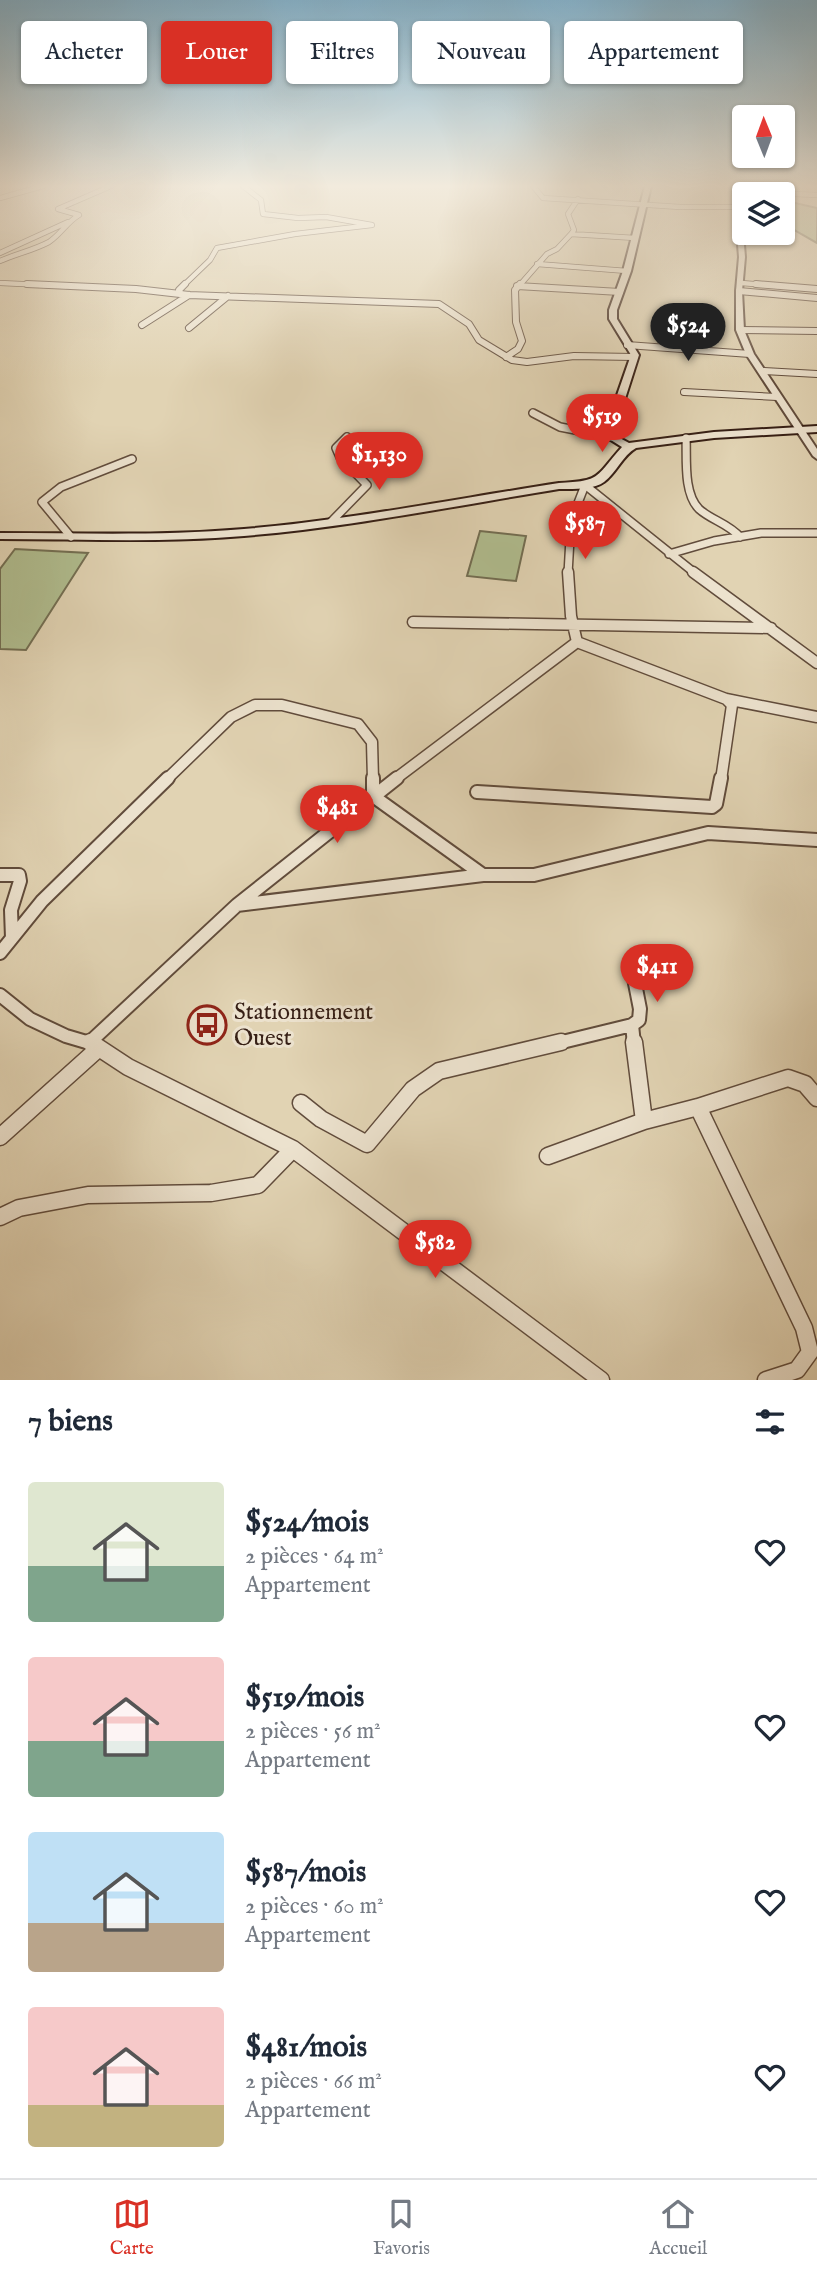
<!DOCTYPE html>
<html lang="fr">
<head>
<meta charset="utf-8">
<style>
	:root { --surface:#fff; --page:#f6f6f7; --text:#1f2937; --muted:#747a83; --line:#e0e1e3; --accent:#d93025 }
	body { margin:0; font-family:"IM FELL English",serif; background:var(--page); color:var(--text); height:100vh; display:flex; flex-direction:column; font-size:26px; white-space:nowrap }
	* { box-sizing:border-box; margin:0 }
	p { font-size:23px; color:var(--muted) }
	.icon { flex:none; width:38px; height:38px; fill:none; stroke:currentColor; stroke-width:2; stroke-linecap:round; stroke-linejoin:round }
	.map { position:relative; height:1380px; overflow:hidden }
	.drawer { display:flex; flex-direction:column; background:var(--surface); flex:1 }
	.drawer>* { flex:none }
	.hud { position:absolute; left:21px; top:21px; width:775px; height:63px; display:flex; gap:14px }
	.needle { width:46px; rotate:359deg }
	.tools { position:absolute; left:732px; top:105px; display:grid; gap:14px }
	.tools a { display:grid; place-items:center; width:63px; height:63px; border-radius:7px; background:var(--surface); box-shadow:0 2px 5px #0004; font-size:35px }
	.price { position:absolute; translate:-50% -60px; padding:0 16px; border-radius:24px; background:var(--accent); color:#fff; font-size:23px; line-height:46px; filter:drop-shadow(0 2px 4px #0008) }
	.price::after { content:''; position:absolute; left:50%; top:42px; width:21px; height:16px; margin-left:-10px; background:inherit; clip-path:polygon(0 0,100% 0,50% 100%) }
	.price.current { background:#222; color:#fff }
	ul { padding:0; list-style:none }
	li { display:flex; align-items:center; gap:21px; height:175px; padding:0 28px }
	li span { display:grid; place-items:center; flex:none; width:196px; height:140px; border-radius:7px; color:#555 }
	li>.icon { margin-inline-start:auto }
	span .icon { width:84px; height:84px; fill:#fffc; stroke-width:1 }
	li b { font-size:30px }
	h2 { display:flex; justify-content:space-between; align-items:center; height:84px; padding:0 28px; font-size:30px }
	.pill { padding:0 24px; border-radius:7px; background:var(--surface); box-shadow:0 2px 5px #0004; font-size:24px; line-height:63px }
	.pill.current { background:var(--accent); color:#fff }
	.menu { display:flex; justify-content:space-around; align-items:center; height:98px; border-top:2px solid var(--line); background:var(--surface); font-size:19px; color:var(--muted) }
	.menu a { display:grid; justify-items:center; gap:4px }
	.menu .current { color:var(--accent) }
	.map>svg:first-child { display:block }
	.green { fill:#b0bd8f; stroke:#736e52; stroke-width:2 }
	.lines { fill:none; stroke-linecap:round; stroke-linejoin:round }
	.minor-far5-casing { stroke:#614c3c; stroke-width:6 }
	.minor-far4-casing { stroke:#614c3c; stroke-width:8 }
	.minor-far3-casing { stroke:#614c3c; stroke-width:10 }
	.minor-far2-casing { stroke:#614c3c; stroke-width:13 }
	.minor-far1-casing { stroke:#614c3c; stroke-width:16 }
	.minor-casing { stroke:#614c3c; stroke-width:19 }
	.tertiary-casing { stroke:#614c3c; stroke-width:4 }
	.secondary-casing { stroke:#361f15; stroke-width:4 }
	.minor-far5 { stroke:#ece2ce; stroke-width:4.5 }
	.minor-far4 { stroke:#ece2ce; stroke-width:6 }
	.minor-far3 { stroke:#ece2ce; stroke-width:7 }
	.minor-far2 { stroke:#ece2ce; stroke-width:10 }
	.minor-far1 { stroke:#ece2ce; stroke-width:12 }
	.minor { stroke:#ece2ce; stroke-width:16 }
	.tertiary { fill:#ece2ce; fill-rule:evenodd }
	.secondary { fill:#ece2ce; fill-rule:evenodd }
	.labels { text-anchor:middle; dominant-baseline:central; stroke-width:6; stroke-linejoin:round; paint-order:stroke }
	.near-poi-label { font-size:23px; fill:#361f15; stroke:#ece2ce; text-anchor:start }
</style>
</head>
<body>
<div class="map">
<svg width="817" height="1380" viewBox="0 0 817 1380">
	<rect width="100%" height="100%" fill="#e1d3b3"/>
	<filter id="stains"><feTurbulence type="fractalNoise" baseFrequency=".00286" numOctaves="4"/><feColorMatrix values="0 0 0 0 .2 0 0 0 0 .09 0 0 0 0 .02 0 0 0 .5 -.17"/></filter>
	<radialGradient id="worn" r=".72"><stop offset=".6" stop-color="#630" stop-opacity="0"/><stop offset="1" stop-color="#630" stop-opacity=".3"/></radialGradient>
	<path class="green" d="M782,200L817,208V243L782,223Z
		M480,531L526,536L516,581L467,576Z
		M15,549L88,553L26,650L0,649V569Z"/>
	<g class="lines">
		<g class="minor-far5-casing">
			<path id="minor-far5" d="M533,186L543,198L680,207H741
				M748,192L817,195
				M0,198L43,186
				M571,234L574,230L568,214L578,199
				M0,253L68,222
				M0,261C16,254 34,250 49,242C61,234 67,222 79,215L58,209L111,186
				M537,264L627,271
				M0,283L66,286
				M741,283L778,286
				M183,286L210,260L217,248L295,234L372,225L326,217L298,218L263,214L261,200L243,186
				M519,286L547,254L557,249L571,234L635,238"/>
		</g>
		<g class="minor-far4-casing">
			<path id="minor-far4" d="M27,284L136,289L189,295L439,304L469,324L479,340L512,360L527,362L574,356L634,357
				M756,284L817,289
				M517,286L620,292
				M739,291L817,298
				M180,293L179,290L185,284
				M142,325L189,295
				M189,328L228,296
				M740,330L817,331
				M627,345L750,354
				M506,357L518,349L522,341L516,322L515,290L520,284
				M764,371L817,374
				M684,392L777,397"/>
		</g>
		<g class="minor-far3-casing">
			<path id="minor-far3" d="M533,413L560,427L611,437
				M686,438C687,458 683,493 699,509C711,520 729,524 740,537
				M585,485L696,574
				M331,522L367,485L340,457L336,448L347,437
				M71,537L42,502L61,487L132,459
				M669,554L714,541L761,533H817
				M568,574L571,521L585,485"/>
		</g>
		<g class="minor-far2-casing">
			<path id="minor-far2" d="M568,572L571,616L577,642L726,699L817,717
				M693,572L817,663
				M413,622L771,628
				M166,780L231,717L255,705H282L358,724L372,742L373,780
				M394,780L577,642
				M721,780L732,705L726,699"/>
		</g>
		<g class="minor-far1-casing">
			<path id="minor-far1" d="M373,778V796L483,875
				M477,792L712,807L716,804L721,778
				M0,875H19L20,881L11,910L12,938
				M237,905L483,875H534L708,833L817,840
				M0,953L42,901L168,778
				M632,968L640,1009L639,1020L632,1025
				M0,995L30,1019L66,1036L93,1044
				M90,1042L237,905L397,778
				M554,1044L632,1025L634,1044"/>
		</g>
		<g class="minor-casing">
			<path id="minor" d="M90,1042L128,1067L293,1149L601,1380
				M634,1042L644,1121L698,1107
				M301,1103L321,1119L367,1144L413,1089L439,1071L561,1042
				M0,1137L99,1048
				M548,1156L644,1121
				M0,1217L19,1208L88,1195L211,1193L258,1185L293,1149
				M766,1380L797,1370L810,1352L804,1328L698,1107L788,1078L805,1084L817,1098"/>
		</g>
		<g class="tertiary-casing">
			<path id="tertiary" d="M751,186H756L750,194H745Z
				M744,199L742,220L745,257L742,291L744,330L754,354L817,449V459L813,456L746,354L736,330V291L739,257L736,220L741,201Z"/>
		</g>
		<g class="secondary-casing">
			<path id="secondary" d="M645,186H651L631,271L617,310V319L639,355L617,424L616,436L629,443L714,432L817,426V432L714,438L636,448C622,456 617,472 604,482C593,490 573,489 559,489C455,506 350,527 244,536C163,543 81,539 0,539V533C81,533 163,536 244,529C349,520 455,499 559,483C602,481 595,477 622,447L606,437L607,424L631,355L609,319V310L623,271Z"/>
		</g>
		<use href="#minor-far5" class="minor-far5"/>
		<use href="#minor-far4" class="minor-far4"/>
		<use href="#minor-far3" class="minor-far3"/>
		<use href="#minor-far2" class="minor-far2"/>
		<use href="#minor-far1" class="minor-far1"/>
		<use href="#minor" class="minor"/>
		<use href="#tertiary" class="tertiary"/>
		<use href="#secondary" class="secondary"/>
	</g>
	<linearGradient id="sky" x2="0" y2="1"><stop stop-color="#86b6d1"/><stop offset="0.49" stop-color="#f2ebdd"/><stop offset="1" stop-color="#f2ebdd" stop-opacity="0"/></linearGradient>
	<rect width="817" height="380" fill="url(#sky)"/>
	<defs>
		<g id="bus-ring" transform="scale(2.0125)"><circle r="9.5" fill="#ece2ce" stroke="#8f2418" stroke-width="1.5"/><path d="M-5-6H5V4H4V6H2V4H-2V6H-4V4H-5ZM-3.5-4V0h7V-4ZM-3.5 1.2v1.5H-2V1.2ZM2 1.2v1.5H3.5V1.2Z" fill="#8f2418"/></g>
	</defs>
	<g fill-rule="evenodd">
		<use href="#bus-ring" x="207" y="1025"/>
	</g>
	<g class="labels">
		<g class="near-poi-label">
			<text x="234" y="1012">Stationnement<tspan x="234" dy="26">Ouest</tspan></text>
		</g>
	</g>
	<rect width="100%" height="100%" filter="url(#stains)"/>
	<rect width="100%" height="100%" fill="url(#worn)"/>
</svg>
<div class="tools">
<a><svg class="needle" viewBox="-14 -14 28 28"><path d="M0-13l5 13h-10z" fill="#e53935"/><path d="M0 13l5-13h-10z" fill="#747a83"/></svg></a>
<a><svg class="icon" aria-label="layers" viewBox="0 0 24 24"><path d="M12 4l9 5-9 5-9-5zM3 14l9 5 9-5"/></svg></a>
</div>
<b class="price current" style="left:688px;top:363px">$524</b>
<b class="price" style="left:602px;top:454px">$519</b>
<b class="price" style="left:379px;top:492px">$1,130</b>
<b class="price" style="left:585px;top:561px">$587</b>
<b class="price" style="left:337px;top:845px">$481</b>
<b class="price" style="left:657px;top:1004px">$411</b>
<b class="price" style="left:435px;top:1280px">$582</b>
<div class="hud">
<a class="pill">Acheter</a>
<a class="pill current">Louer</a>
<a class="pill">Filtres</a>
<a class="pill">Nouveau</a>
<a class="pill">Appartement</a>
</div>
</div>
<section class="drawer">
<h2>7 biens<svg class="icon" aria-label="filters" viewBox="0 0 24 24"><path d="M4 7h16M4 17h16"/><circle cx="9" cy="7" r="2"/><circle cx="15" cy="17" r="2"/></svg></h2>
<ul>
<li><span style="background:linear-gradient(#dfe7d0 60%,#7fa58c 0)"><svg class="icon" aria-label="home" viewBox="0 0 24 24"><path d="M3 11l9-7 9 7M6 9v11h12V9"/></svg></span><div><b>$524/mois</b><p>2 pièces · 64 m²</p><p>Appartement</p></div><svg class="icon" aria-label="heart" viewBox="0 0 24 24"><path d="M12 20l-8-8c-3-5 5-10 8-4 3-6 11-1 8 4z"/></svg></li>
<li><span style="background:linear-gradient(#f6c9c9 60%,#7fa58c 0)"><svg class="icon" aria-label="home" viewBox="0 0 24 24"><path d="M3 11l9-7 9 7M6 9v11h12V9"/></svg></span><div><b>$519/mois</b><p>2 pièces · 56 m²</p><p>Appartement</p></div><svg class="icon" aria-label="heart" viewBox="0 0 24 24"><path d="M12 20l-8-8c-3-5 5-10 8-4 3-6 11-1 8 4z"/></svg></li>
<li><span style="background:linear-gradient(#bfe0f5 65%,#b9a48a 0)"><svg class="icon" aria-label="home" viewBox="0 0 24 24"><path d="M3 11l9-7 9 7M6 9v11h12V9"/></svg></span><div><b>$587/mois</b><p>2 pièces · 60 m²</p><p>Appartement</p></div><svg class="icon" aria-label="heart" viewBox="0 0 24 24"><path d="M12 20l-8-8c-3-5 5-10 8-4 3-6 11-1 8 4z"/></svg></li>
<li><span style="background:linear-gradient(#f6c9c9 70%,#c2b280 0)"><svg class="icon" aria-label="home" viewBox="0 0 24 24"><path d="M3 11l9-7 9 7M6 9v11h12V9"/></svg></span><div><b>$481/mois</b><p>2 pièces · 66 m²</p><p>Appartement</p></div><svg class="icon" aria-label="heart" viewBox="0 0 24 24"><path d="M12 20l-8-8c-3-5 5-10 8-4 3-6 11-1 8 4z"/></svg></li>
</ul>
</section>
<nav class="menu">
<a class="current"><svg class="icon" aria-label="map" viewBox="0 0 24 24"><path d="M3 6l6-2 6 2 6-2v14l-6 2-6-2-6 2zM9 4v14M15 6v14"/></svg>Carte</a>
<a><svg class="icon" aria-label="saved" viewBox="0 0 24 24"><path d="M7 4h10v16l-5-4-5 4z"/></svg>Favoris</a>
<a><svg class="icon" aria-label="home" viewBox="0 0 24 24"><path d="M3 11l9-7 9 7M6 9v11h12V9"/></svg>Accueil</a>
</nav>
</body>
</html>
